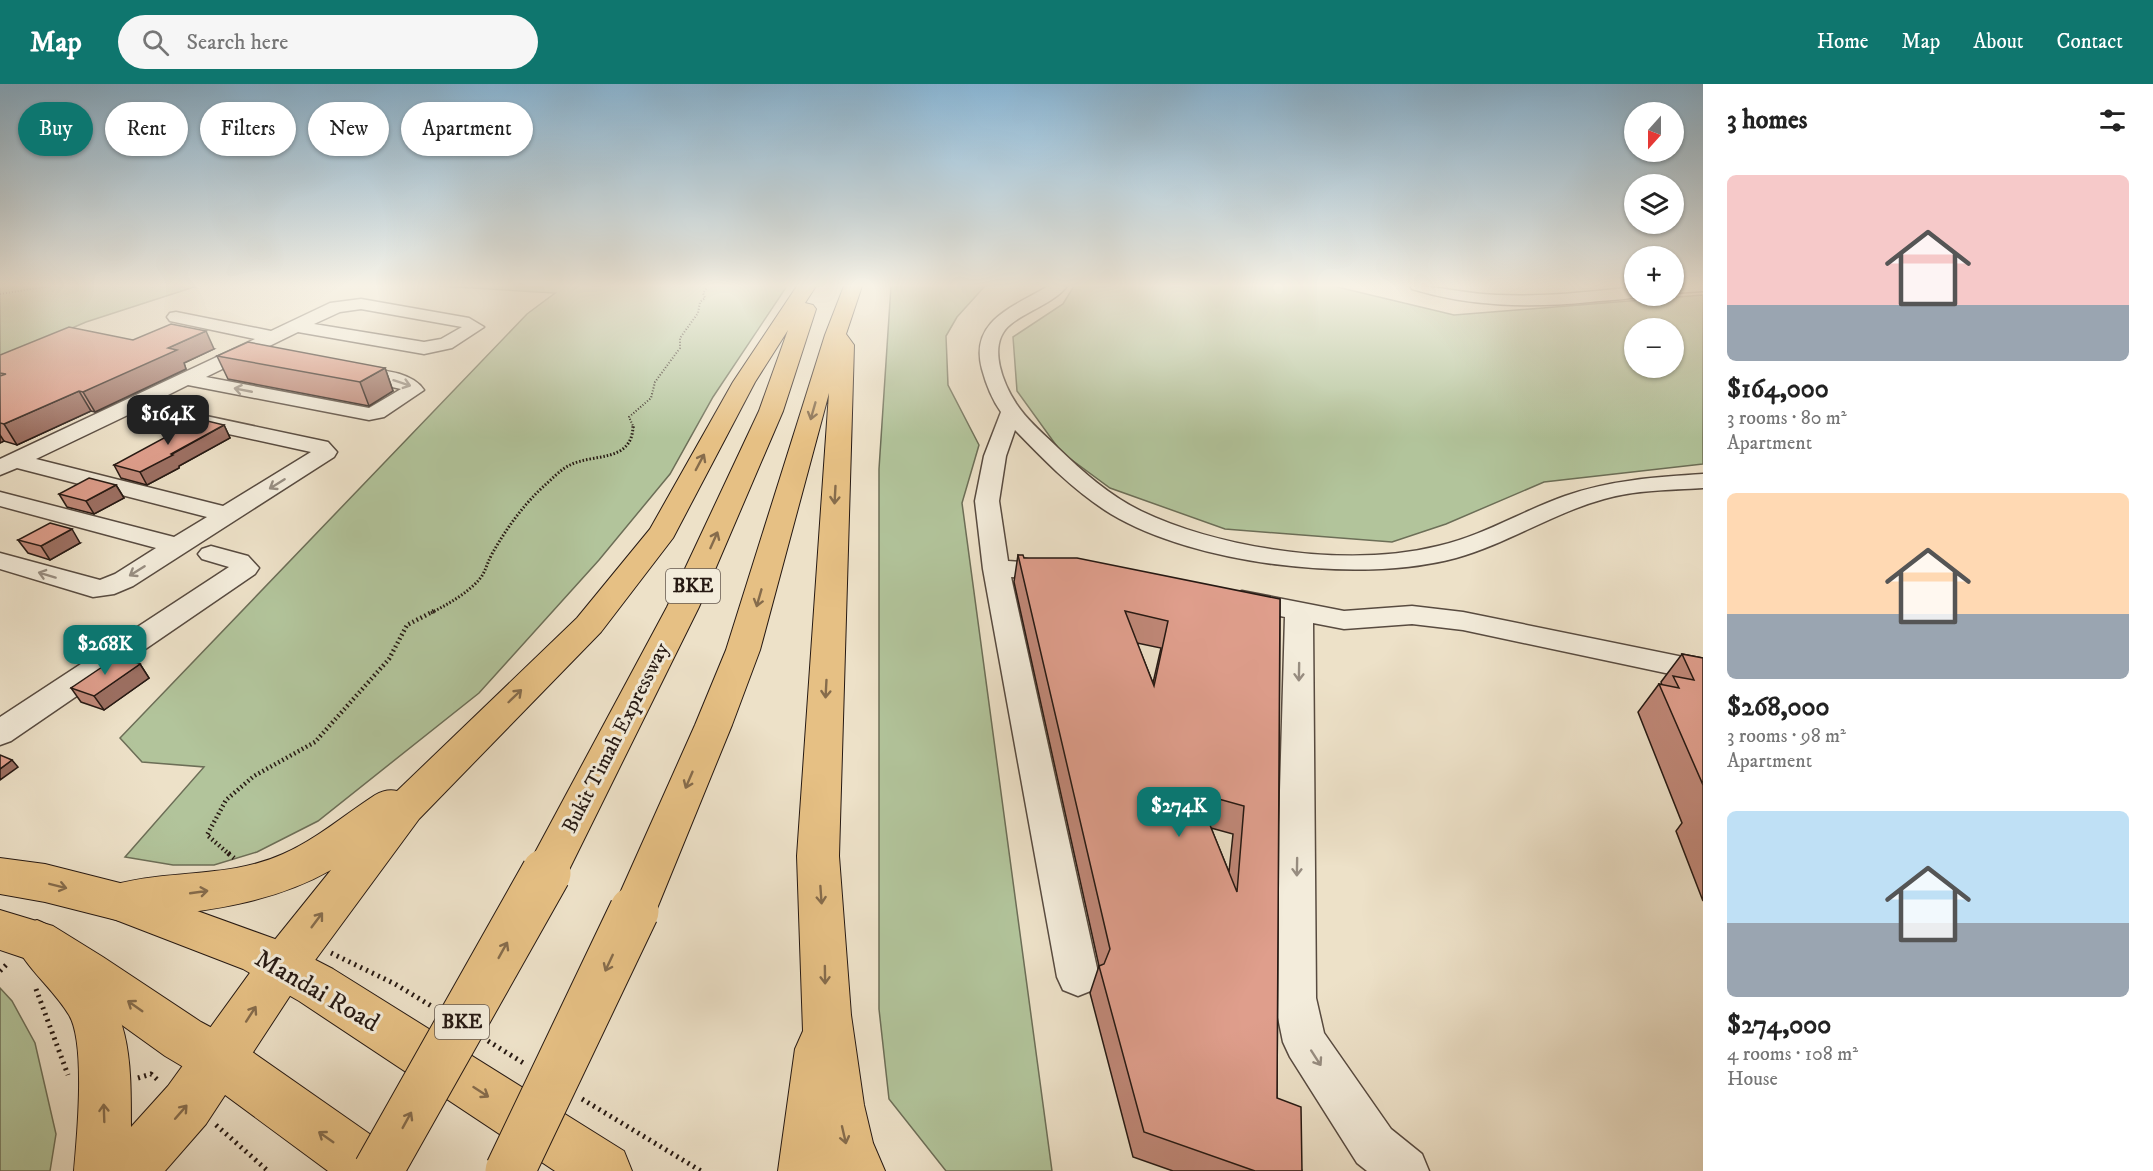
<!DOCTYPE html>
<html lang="en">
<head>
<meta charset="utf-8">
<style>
	:root { --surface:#fff; --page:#f6f6f6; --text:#222; --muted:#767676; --accent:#0f766e }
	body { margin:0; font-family:"IM FELL DW Pica",serif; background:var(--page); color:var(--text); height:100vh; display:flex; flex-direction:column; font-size:22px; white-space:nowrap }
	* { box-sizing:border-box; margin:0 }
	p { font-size:20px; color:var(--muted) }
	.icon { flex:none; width:33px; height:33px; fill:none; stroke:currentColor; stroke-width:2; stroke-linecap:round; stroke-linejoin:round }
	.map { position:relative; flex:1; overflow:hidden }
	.drawer { display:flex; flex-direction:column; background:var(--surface); width:450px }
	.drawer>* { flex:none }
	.hud { position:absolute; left:18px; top:18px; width:570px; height:54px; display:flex; gap:12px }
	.needle { width:39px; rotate:201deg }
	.tools { position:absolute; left:1624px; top:18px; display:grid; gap:12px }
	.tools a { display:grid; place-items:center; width:60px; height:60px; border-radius:50%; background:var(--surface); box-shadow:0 2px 4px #0004; font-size:30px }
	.price { position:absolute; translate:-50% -51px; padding:0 14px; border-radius:12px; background:var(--accent); color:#fff; font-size:20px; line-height:39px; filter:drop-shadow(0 2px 3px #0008) }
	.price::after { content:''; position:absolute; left:50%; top:36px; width:18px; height:14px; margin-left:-9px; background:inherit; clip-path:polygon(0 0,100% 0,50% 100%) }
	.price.on { background:#222; color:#fff }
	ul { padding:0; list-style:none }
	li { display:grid; align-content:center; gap:12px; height:318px; padding:0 24px }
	li span { display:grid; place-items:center; height:186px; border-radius:9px; color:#555 }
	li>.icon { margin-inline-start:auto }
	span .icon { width:108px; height:108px; fill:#fffc; stroke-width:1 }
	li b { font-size:26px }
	h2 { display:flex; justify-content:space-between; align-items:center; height:72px; padding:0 24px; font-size:26px }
	.pill { padding:0 21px; border-radius:27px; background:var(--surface); box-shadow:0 2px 4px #0004; font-size:21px; line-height:54px }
	.pill.on { background:var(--accent); color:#fff }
	header { display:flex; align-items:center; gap:36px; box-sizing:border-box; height:84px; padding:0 30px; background:var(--accent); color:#fff }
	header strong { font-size:28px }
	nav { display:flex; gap:33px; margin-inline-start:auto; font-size:21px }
	.search { width:420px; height:54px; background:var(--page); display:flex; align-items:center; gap:15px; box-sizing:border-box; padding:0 21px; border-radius:33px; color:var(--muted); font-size:22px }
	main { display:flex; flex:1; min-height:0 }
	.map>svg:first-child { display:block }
	.green { fill:#b2c49b; stroke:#6c6e57; stroke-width:1.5; fill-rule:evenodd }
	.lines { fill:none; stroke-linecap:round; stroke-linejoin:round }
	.minor-casing { stroke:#584b40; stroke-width:3 }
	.major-casing { stroke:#261913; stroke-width:2 }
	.highway-casing { stroke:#261913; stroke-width:2 }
	.path-far3 { stroke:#261913; stroke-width:2; stroke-dasharray:1 2; stroke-linecap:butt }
	.path-far2 { stroke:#261913; stroke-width:3; stroke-dasharray:1.5 2; stroke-linecap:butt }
	.path-far1 { stroke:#261913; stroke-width:4.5; stroke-dasharray:1.5 3; stroke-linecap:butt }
	.path { stroke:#261913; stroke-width:5; stroke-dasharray:2 4.5; stroke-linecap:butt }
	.minor { fill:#f3ecdb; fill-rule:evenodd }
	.major { fill:#e6c084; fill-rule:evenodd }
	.highway { fill:#e6c084; fill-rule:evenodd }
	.highway-bridge-casing { stroke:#261913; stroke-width:51; stroke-linecap:butt }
	.highway-bridge { stroke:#e6c084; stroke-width:49 }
	.wall { fill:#c08878; stroke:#261913; stroke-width:1.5; fill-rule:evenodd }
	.shaded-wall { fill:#9c6f62; stroke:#261913; stroke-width:1.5 }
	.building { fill:#df9e8c; stroke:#261913; stroke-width:1.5; fill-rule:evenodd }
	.oneway { stroke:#978d81 }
	.oneway2 { stroke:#866c4c }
	.labels { text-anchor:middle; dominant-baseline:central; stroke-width:6; stroke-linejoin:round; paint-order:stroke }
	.shield { fill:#f3ecdb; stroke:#64584f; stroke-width:1.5 }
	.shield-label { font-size:20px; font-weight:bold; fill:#261913 }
	.street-label { font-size:21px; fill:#261913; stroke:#f3ecdb }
	.near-street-label { font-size:26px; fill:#261913; stroke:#f3ecdb }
</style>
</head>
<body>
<header>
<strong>Map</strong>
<div class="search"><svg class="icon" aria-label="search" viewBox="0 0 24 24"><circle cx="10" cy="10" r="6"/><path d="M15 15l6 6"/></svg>Search here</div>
<nav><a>Home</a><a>Map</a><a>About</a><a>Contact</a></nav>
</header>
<main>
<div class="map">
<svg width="1703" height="1087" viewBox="0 0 1703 1087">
	<rect width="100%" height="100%" fill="#ede1c8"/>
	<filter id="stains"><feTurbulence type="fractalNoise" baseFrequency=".00333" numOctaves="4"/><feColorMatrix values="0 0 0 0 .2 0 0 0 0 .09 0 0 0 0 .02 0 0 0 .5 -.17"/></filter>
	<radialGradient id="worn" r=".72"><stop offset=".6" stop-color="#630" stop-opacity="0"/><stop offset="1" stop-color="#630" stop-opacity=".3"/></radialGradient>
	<path class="green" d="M0,202H197L86,238L0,275Z
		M440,202H787L713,313L670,390L599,476L479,609L318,737L257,768L214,781H173L125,773L204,683L142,678L120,654L527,230L555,209Z
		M891,202H985L957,233L946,252L948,301L979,361L962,419L1052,1087H946L889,1015L879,925V385Z
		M1074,202H1333L1454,231L1703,211V380L1544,398L1446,440L1392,458L1225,445L1110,404L1061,368L1017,307L1013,253L1063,220ZM1635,244H1674V284H1635Z
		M0,904L12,917L35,959L56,1050L50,1087H0Z"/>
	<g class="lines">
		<g class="minor-casing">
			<path id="minor" d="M1048,202H1067C1054,219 1027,227 1011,240C985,260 1004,303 1020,325C1031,340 1045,351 1058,364C1083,388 1110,412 1141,427C1223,466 1350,484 1438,462C1483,452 1522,427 1565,412C1610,396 1656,393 1703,390V404C1670,406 1635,406 1604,415C1553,429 1507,460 1456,474C1361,500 1196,481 1111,430C1075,408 1044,376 1015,346L1006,372L999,417L1008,477L1064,481L1068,487L1064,493L1055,495L1011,493L1099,893L1093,906L1078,912L1063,906L1057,893L983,485L975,417L984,372L1001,328C992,315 986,300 982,285C969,236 1014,223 1048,202Z
				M1410,202C1439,202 1467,210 1497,211C1543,213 1589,208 1635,203V212H1641C1625,216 1607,216 1590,218C1530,224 1471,223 1412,205Z
				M1674,202H1703V207L1674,209Z
				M361,215L469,234L484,243L452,264L424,270L298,248L206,293L369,324L401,305L343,292L340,288L343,284L350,282C373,286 410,285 424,306L384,333L369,336L188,301L150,320L328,358L337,368L334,373L133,502L114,510L93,513L0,485V469L100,496L115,490L156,464L0,422V408L174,453L207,433L17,384L0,391V375L255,255L170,237L167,233L170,229L176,228L271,247L330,219ZM361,225L462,243L441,255L424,258L314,240L340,228ZM132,329L311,368L223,422L36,375Z
				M211,462L248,472L259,484L255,490L11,657L0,661V633L229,483L202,475L198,470L202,465Z
				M1242,507L1344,527L1412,522L1463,528L1703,577V597L1463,546L1412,540L1344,545L1313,539L1316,914L1324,949L1391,1045L1422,1070L1429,1087H1367L1357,1079L1290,973L1283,958L1274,914L1285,533L1232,522L1228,516L1232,510Z"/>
		</g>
		<g class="major-casing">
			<path id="major" d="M0,774L45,780L120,799L275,855L333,885L624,1067L632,1087H555L299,917L243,885L116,836L45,818L0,810Z
				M0,826L53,842L103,873L201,938L238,958L394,1067L402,1087H328L202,994L165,972L69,903L24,874L0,866Z"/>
		</g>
		<g class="highway-casing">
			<path id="highway" d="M797,202H816L805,219L813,221L816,225L783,327L699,523L561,802L546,807L531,802L524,789L667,523L759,327L788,246L755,298L673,454L601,548L419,735L299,898L206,1040L165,1087H74C77,1053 86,959 69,931C53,904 27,886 14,857L21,842L37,836C56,843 66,856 79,871C131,926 131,971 131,1043L168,1002L265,868L331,786C266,823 193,828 120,837L104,832L98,818L104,804C162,784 226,796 283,770C317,755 344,731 375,711C382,707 390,705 397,707L577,534L650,445L733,298Z
				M844,202H862L846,250L854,261L839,772L851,931L864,1021L873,1059L885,1087H778L795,965L803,947L797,772L829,309L760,566L732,641L656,827L650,841L634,847L618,841L612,827L695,641L726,566L825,251Z"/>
		</g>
		<path class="path-far3" d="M0,210L50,202
			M634,344L629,333L651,314L655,298L680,264V254L698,229L700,218L705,214L703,209L708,202"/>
		<path class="path-far2" d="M431,529C446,521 461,513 474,501C486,490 485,483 492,470C506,445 523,421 545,401C552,395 561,385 570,381C594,369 632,379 633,342"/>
		<path class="path-far1" d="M230,771L207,751L226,716L254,692L315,658L389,575L407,541L434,527"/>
		<path class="path" d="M228,769L234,774
			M331,869L395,900L433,923
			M0,887L8,879
			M36,905L68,991
			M488,957L525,980
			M138,994L151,990L160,998
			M582,1015L701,1087
			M216,1041L268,1087"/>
		<use href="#minor" class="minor"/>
		<use href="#major" class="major"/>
		<use href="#highway" class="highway"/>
		<g class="highway-bridge-casing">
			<path id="highway-bridge" d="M378,1087L546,789
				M510,1087L634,827"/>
		</g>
		<use href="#highway-bridge" class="highway-bridge"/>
	</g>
	<path class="wall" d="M133,256L214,265L184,279L186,285L95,328L91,327L17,361L4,357L0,359V271Z
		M217,272L385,284L393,307L369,322L228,295Z
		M224,341L230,354L179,382V384L147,401L121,394L114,381Z
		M116,401L124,414L94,430L67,423L59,410Z
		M18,456L80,459L50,476L28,469Z
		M1018,471L1024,474L1280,515L1277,1014L1302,1087H1173L1133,1073L1090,909L1099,882L1014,498ZM1137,559L1161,564L1153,599ZM1211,744L1233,750L1229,788Z
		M1682,570L1703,574V817L1676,747L1682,739L1638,628L1659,600L1662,601L1661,598Z
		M140,580L149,594L104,626L81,618L71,604Z"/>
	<path class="shaded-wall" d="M206,247L214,265L184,279L186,285L95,328L83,308L168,264Z
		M385,284L393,307L369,322L360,298Z
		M79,307L91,327L17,361L4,340Z
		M224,341L230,354L179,382V384L147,401L140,388Z
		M0,351L4,357L0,359Z
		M116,401L124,414L94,430L86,417Z
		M72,445L80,459L50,476L41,462Z
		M140,580L149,594L104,626L94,612Z
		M12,676L18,683L0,696V685Z"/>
	<path class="building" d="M171,240L206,247L168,264L177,266L83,308L79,307L4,340L0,339V292L6,290L0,289V271L69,243L133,256Z
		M248,258L385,284L360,298L217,272Z
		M199,335L224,341L171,370L173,371L140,388L114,381Z
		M89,394L116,401L86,417L59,410Z
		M50,439L72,445L41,462L18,456Z
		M1018,471H1023L1024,474H1077L1280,515L1277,1014L1301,1023L1302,1087H1255L1144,1048L1099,882L1104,880L1110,865ZM1125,527L1168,537L1154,602ZM1197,709L1244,722L1237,808Z
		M1682,570L1703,574V701L1659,600L1679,604L1673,592L1694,596Z
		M117,573L140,580L94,612L71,604Z
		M0,671L12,676L0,685Z"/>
	<defs><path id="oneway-shaft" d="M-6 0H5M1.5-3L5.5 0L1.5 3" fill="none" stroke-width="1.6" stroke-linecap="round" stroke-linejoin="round" transform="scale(1.5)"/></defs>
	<g class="oneway">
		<use href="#oneway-shaft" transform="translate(402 299) rotate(18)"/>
		<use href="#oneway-shaft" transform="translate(243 306) rotate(-169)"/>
		<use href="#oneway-shaft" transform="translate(277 400) rotate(148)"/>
		<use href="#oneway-shaft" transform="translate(137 487) rotate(148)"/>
		<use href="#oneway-shaft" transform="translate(47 491) rotate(-163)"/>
		<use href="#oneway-shaft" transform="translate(1299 588) rotate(91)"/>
		<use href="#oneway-shaft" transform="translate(1297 783) rotate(91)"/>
		<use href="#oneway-shaft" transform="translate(1316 974) rotate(57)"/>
	</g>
	<g class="oneway2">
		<use href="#oneway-shaft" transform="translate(813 327) rotate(106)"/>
		<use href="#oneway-shaft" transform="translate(700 378) rotate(-62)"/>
		<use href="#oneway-shaft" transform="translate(835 411) rotate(93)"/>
		<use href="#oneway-shaft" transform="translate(714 456) rotate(-66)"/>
		<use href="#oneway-shaft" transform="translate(759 514) rotate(106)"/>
		<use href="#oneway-shaft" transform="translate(826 605) rotate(93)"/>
		<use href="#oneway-shaft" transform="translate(515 612) rotate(-44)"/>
		<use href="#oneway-shaft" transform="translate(689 696) rotate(113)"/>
		<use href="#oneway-shaft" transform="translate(58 802) rotate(14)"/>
		<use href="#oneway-shaft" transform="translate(199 808) rotate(-8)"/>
		<use href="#oneway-shaft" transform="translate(821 811) rotate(86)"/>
		<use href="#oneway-shaft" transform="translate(317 836) rotate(-53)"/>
		<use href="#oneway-shaft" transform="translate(503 866) rotate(-61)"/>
		<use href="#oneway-shaft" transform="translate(609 879) rotate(115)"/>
		<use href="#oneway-shaft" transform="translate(825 891) rotate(89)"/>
		<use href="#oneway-shaft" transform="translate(135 922) rotate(-145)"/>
		<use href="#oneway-shaft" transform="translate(251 930) rotate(-57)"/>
		<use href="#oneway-shaft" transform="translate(481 1008) rotate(33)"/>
		<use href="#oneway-shaft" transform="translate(181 1028) rotate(-49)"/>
		<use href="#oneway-shaft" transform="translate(104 1029) rotate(-92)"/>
		<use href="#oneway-shaft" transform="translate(407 1036) rotate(-61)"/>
		<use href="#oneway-shaft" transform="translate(844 1051) rotate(77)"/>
		<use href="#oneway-shaft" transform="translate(326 1053) rotate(-145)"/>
	</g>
	<linearGradient id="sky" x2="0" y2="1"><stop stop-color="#89b7d7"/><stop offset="0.57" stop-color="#f7f2e6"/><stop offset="1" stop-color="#f7f2e6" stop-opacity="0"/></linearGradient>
	<rect width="1703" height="354" fill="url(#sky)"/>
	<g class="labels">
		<g class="shield">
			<rect x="666" y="485" width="54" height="34" rx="4.5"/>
			<rect x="435" y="921" width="54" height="34" rx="4.5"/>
		</g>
		<g class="shield-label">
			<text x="693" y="502">BKE</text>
			<text x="462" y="938">BKE</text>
		</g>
		<g class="street-label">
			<text transform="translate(616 654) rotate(-63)">Bukit Timah Expressway</text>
		</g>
		<g class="near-street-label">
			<text transform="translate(317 907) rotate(30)">Mandai Road</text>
		</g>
	</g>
	<rect width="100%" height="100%" filter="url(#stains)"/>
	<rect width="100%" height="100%" fill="url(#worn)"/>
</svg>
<div class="tools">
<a><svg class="needle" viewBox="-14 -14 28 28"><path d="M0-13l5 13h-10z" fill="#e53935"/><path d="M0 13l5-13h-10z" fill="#767676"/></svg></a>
<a><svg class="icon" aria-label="layers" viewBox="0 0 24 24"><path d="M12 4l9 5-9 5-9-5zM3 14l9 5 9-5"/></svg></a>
<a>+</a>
<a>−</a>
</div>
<b class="price on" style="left:168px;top:362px">$164K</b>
<b class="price" style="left:105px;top:592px">$268K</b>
<b class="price" style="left:1179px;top:754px">$274K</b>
<div class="hud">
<a class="pill on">Buy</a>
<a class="pill">Rent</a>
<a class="pill">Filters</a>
<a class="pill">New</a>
<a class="pill">Apartment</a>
</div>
</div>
<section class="drawer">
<h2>3 homes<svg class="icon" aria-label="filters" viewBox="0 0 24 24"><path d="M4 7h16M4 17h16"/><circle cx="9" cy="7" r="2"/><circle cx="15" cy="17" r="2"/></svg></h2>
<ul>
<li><span style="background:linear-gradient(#f6c9c9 70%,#9aa5b1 0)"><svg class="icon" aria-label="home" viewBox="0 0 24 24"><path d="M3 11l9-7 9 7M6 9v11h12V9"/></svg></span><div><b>$164,000</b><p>3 rooms · 80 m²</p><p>Apartment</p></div></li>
<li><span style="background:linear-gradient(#ffd9b3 65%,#9aa5b1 0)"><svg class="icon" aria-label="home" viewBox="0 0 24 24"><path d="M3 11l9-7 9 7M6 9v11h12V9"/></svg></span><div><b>$268,000</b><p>3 rooms · 98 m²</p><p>Apartment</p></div></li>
<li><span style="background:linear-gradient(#bfe0f5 60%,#9aa5b1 0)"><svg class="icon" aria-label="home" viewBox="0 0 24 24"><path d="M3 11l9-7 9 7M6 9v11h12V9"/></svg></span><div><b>$274,000</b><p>4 rooms · 108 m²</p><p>House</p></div></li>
</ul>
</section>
</main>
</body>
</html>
